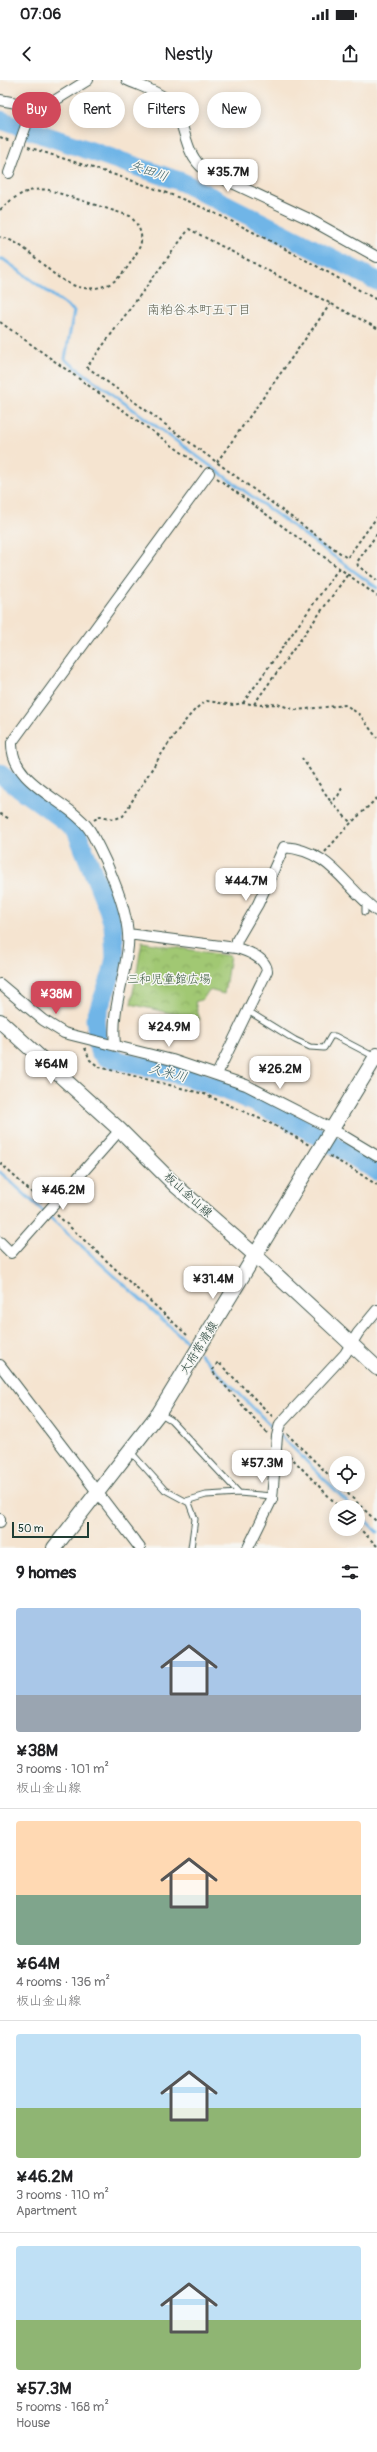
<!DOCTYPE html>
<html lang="en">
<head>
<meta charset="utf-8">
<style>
	:root { --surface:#fff; --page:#f6f6f6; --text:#202124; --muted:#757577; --line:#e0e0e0; --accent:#d1495b }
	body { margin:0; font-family:Pangolin,"Klee One",sans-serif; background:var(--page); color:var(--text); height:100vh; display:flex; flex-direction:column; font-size:15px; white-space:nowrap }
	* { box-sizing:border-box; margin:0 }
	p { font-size:13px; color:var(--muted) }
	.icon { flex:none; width:22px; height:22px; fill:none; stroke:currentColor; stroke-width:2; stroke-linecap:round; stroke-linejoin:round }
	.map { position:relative; height:1468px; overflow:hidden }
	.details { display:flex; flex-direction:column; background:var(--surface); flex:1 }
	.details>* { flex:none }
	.hud { position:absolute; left:12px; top:12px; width:353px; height:36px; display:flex; gap:8px }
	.controls { position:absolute; left:329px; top:1376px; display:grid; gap:8px }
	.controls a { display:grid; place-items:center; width:36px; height:36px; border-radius:50%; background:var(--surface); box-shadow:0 2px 10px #0003; font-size:20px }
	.scale { position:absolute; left:12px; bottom:10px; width:77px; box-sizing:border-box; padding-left:4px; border:2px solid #1f3d34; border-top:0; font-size:11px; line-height:14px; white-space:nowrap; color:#1f3d34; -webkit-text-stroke:3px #f6f6f2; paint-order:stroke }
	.price { position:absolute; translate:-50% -34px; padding:0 9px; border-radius:8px; background:#fff; color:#222; font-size:13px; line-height:26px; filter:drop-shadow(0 1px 2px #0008) }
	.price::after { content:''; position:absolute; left:50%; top:24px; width:12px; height:9px; margin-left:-6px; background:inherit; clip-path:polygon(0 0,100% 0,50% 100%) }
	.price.selected { background:var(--accent); color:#fff }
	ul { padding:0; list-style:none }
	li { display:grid; align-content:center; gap:8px; height:212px; padding:0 16px }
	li+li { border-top:1px solid var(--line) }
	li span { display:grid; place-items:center; height:124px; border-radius:4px; color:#555 }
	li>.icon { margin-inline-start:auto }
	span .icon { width:72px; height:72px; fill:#fffc; stroke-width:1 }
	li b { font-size:17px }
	h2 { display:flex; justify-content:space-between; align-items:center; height:48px; padding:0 16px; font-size:17px }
	.pill { padding:0 14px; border-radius:18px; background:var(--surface); box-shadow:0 2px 10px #0003; font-size:14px; line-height:36px }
	.pill.selected { background:var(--accent); color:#fff }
	.status { display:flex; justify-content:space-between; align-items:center; height:28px; padding:0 20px; background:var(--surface); direction:ltr }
	.status svg { height:11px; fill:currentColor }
	header { display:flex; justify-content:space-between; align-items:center; height:52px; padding:0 16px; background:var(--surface); font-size:18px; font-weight:600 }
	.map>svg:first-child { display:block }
	.park { fill:url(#park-crowns); stroke:#608254 }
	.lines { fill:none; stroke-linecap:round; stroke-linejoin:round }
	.stream { stroke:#70b5e7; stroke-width:3 }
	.river { stroke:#70b5e7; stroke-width:19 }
	.lane-casing { stroke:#3f564b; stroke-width:7 }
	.street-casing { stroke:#3f564b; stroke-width:12 }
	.secondary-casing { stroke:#3f564b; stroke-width:16 }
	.path { stroke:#3f564b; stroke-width:2; stroke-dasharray:3 3; stroke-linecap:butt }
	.lane { stroke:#fff; stroke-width:5 }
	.street { stroke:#fff; stroke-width:10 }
	.secondary { stroke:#fff; stroke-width:14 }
	.labels { text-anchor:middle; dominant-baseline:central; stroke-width:3; stroke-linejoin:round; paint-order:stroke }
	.park-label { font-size:12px; fill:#406044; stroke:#f6f6f2 }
	.street-label { font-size:12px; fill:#1f3d34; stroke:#f6f6f2 }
	.water-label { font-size:13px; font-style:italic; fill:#335b61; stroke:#f6f6f2 }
	.neighbourhood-label { font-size:13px; fill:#626555; stroke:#f6f6f2 }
</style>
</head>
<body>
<div class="status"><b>07:06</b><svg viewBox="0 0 49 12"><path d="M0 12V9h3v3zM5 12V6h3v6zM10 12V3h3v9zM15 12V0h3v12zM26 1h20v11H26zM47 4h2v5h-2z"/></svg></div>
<header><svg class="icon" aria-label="back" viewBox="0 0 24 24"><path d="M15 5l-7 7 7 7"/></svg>Nestly<svg class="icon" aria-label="share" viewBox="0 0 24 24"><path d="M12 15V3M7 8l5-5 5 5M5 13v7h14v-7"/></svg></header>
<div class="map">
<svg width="377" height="1468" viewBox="0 0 377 1468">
	<defs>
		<pattern id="park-crowns" width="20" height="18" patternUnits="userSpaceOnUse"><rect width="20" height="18" fill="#a1c873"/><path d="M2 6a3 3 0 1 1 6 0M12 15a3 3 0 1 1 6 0" fill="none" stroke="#83a45f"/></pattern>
	</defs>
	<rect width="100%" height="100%" fill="#f6f6f2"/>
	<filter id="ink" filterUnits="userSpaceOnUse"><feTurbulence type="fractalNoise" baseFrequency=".025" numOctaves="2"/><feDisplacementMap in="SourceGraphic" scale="8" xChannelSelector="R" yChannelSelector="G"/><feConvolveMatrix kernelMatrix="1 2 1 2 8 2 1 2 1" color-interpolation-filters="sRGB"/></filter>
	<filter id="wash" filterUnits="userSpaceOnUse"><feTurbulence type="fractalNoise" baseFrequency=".012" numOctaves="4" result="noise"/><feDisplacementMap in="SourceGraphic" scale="16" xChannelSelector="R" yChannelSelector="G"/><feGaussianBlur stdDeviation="0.9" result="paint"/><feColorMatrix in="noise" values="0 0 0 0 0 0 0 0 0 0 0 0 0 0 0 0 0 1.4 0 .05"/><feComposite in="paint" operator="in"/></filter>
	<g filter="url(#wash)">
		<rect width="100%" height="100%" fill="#f5e4d0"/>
		<path class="park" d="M142,862L230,876L224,914L209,910L203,919L195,922L200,940L131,924Z"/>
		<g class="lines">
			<path class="stream" d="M0,179H3L74,231L65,279L67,281L377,508
				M0,1092L194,1268
				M200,1274L276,1351
				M280,1355L352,1427
				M358,1433L377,1452"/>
			<path class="river" d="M0,40L182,102L377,201
				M0,694L75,748L108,829L113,845L115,878L111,896L95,939L99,971L106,977C139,986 174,992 206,1003C267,1024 322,1058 377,1091"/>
		</g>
	</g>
	<g filter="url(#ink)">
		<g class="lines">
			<g class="lane-casing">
				<path id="lane" d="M365,832V822
					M248,931L295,960L310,967L324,968L331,956H335L375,977
					M159,1333L171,1340L239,1413L272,1416
					M130,1371L165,1410L189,1423L195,1439L191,1468
					M186,1421L206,1415L239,1413"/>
			</g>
			<g class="street-casing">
				<path id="street" d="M127,0C140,6 155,10 166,19C189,39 180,71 205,90L309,139L377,177
					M0,20L33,26H46L88,0
					M9,93L33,26
					M128,854L236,868
					M0,904L43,940L64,953L172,980L246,1005L332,1049L377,1076
					M115,964C111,930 125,899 128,866C131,834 107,782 92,754C76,722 10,707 12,662L209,393
					M217,994L267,891C266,878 247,871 236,868L237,860L258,824L284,767C332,771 343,806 377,831
					M0,1162L11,1173L120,1050
					M0,1285L140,1468
					M0,1439V1442
					M248,1468L272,1419L277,1356L280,1344L345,1274L358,1253L377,1230"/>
			</g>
			<g class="secondary-casing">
				<path id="secondary" d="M0,941L120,1050L176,1106L255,1175L377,1288
					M54,1468L159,1333L377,975"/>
			</g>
			<path class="path" d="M0,57L10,61
				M28,67C88,87 150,104 208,130C266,157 322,189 377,220
				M0,130C14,116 29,107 49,110L130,136C138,144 144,154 140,166C134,179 121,200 107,205C59,223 38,164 0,157
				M0,242L202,387
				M377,248L189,149L87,287L347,478L377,437
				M217,382L331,223
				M217,398L377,516
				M377,454L357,482L358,486L377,500
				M243,623L339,488
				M254,624L348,494
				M302,678L331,722
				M342,708L338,716L331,722L351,743
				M0,734L10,739
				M94,740L100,736L115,739L123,736C136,715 186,628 207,621L233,625L243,623L260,625L277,624L296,630L346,625L360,635L377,658
				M325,772L346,748L377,718
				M85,968L90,980L99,987L204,1014L274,1045L309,1065
				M329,1076L354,1090L377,1105
				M0,1083L43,1123
				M57,1135L187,1255
				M267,1353L212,1291L218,1282L274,1338
				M287,1354L336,1402
				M285,1371L339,1427
				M339,1405L377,1442
				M358,1447L377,1466"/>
			<use href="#lane" class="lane"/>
			<use href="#street" class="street"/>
			<use href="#secondary" class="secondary"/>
		</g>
	</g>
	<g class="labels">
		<g class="park-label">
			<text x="169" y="899">三和児童館広場</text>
		</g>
		<g class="street-label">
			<text transform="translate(188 1115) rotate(42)">板山金山線</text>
			<text transform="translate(199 1268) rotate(-58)">大府常滑線</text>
		</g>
		<g class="water-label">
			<text transform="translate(149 91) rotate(19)">矢田川</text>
			<text transform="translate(168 993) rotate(15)">久米川</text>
		</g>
		<g class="neighbourhood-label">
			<text x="199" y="230">南粕谷本町五丁目</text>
		</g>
	</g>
</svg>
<div class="controls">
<a><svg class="icon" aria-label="locate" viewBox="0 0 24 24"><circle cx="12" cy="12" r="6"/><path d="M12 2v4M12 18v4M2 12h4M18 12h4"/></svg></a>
<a><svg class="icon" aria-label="layers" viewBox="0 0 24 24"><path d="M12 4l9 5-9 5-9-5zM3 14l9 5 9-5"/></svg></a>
</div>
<div class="scale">50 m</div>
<b class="price" style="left:228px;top:113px">¥35.7M</b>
<b class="price" style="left:246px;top:822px">¥44.7M</b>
<b class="price selected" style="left:56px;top:935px">¥38M</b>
<b class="price" style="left:169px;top:968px">¥24.9M</b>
<b class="price" style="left:51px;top:1005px">¥64M</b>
<b class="price" style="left:280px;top:1010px">¥26.2M</b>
<b class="price" style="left:63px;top:1131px">¥46.2M</b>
<b class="price" style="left:213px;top:1220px">¥31.4M</b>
<b class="price" style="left:262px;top:1404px">¥57.3M</b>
<div class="hud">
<a class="pill selected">Buy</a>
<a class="pill">Rent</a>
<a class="pill">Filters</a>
<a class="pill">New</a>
</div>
</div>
<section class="details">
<h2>9 homes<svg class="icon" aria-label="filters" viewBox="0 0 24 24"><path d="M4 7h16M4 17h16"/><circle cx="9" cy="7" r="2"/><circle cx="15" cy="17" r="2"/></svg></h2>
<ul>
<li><span style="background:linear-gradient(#a9c7e8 70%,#9aa5b1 0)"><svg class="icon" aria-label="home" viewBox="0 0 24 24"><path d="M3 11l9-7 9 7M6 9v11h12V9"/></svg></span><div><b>¥38M</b><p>3 rooms · 101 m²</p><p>板山金山線</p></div></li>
<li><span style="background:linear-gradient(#ffd9b3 60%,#7fa58c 0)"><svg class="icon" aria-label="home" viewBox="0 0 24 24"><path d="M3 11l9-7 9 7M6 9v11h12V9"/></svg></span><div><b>¥64M</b><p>4 rooms · 136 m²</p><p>板山金山線</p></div></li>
<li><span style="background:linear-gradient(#bfe0f5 60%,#8fb573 0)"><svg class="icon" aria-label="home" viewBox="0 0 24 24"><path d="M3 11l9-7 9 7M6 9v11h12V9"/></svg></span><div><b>¥46.2M</b><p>3 rooms · 110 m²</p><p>Apartment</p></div></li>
<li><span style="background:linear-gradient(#bfe0f5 60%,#8fb573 0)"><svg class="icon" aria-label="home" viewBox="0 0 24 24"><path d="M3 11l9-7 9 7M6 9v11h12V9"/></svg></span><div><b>¥57.3M</b><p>5 rooms · 168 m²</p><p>House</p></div></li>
</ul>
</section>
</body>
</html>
